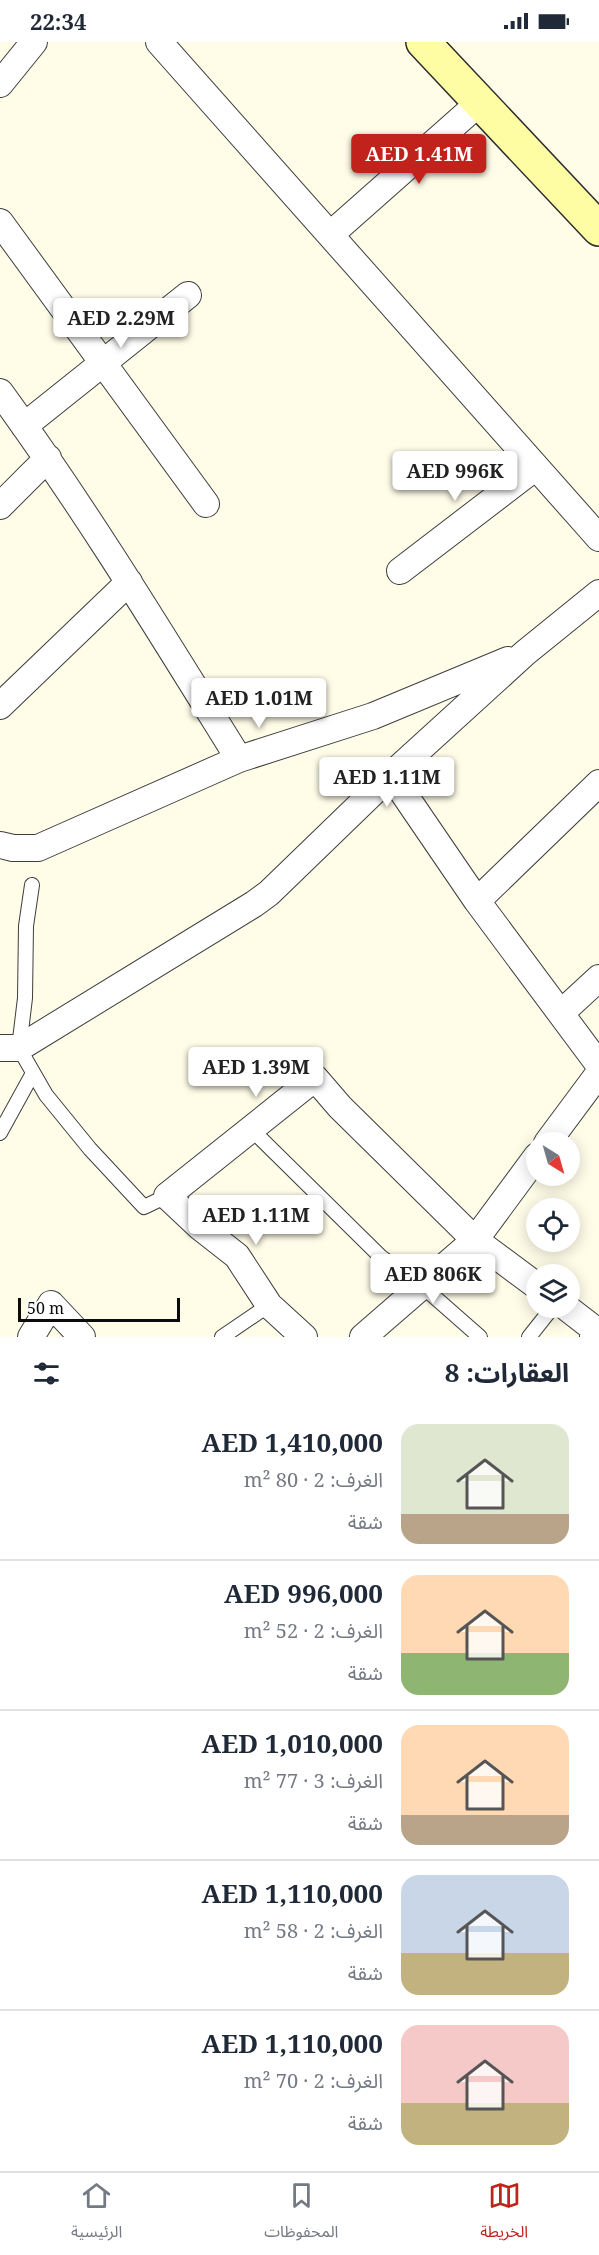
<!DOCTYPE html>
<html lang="ar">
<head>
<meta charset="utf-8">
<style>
	:root { --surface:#fff; --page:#f6f6f7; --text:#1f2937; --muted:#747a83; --line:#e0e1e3; --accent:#c1231c }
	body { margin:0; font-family:"Noto Serif","Noto Sans Arabic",serif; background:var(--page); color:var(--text); direction:rtl; height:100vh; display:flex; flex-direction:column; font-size:22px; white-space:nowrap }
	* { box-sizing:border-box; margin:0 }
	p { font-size:20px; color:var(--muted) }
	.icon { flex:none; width:33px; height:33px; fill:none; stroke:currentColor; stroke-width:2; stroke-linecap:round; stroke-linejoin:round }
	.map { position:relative; height:1295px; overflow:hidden; direction:ltr }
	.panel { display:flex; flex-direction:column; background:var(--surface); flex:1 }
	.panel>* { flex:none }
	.needle { width:39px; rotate:143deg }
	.tools { position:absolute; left:526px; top:1090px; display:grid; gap:12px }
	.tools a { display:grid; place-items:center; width:54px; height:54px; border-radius:50%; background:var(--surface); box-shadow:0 3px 15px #0003; font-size:30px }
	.scale { position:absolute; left:18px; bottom:15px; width:162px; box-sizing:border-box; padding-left:6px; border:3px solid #0b0b0b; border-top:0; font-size:16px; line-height:21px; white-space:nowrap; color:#0b0b0b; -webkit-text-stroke:4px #fff; paint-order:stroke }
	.price { position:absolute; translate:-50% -51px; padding:0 14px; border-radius:6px; background:#fff; color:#222; font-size:20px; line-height:39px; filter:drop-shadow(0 2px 3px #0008) }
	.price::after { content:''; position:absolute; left:50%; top:36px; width:18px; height:14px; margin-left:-9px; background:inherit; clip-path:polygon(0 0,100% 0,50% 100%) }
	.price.active { background:var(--accent); color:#fff }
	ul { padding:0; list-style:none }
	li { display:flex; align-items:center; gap:18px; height:150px; padding:0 30px }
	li+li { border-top:2px solid var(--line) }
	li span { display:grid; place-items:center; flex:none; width:168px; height:120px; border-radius:18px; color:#555 }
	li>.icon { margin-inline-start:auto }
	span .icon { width:72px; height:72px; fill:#fffc; stroke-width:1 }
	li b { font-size:26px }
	h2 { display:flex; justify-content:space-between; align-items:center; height:72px; padding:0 30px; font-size:26px }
	.status { display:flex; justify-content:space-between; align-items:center; height:42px; padding:0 30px; background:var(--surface); direction:ltr }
	.status svg { height:16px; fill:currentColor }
	.menu { display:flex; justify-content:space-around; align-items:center; height:84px; border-top:2px solid var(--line); background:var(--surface); font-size:16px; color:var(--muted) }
	.menu a { display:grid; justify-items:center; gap:3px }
	.menu .active { color:var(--accent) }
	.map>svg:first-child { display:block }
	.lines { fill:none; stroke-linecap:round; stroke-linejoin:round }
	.lane-casing { stroke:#3e3e3e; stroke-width:16 }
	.street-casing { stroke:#3e3e3e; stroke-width:28 }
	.secondary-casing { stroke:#2d2d2d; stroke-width:36 }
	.lane { stroke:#fff; stroke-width:14 }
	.street { stroke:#fff; stroke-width:26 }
	.secondary { stroke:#fffda3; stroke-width:33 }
</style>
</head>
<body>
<div class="status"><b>22:34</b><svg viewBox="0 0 49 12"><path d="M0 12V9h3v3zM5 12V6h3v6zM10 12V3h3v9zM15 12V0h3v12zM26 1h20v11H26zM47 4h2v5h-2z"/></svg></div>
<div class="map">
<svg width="599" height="1295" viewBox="0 0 599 1295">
	<rect width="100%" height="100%" fill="#fffce8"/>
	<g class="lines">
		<g class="lane-casing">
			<path id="lane" d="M32,843L26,884L25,956L19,1006L46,1053L90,1107L144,1165L167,1154
				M251,1087L381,1215L422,1244L480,1295
				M0,1091L33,1031
				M222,1295L269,1263
				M529,1295L552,1266"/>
		</g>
		<g class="street-casing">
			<path id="street" d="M159,0L599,496
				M0,42L34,0
				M0,180L206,462
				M331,192L479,61
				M0,350C86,468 162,593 239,717
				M24,384L188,253
				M0,464L48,416
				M400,529L536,425
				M599,551L525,611L391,733L477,859L599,1023
				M0,664L129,540
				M0,803L13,806H38L239,717L373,674L508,618
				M477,859L599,741
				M561,971L599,936
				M0,1006H19L254,862L269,851L391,733
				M547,1101L599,1031
				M567,1266L593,1286V1295
				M31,1295L51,1262L82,1295
				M304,1295L269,1263L237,1214L200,1185L167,1154L315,1036L340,1065L475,1198L537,1244
				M363,1295L475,1198L537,1114"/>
		</g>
		<g class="secondary-casing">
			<path id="secondary" d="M423,0L599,187"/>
		</g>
		<use href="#lane" class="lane"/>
		<use href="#street" class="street"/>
		<use href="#secondary" class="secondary"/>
	</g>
</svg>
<div class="tools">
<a><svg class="needle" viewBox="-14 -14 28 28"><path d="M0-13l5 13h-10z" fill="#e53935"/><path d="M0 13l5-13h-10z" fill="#747a83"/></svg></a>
<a><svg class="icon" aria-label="locate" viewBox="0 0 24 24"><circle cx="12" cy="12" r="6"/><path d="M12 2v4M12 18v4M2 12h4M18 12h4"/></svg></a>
<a><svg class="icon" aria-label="layers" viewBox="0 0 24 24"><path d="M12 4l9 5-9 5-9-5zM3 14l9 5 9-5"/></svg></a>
</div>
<div class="scale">50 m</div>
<b class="price active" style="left:419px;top:143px">AED 1.41M</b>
<b class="price" style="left:121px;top:307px">AED 2.29M</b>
<b class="price" style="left:455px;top:460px">AED 996K</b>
<b class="price" style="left:259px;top:687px">AED 1.01M</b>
<b class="price" style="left:387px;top:766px">AED 1.11M</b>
<b class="price" style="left:256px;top:1056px">AED 1.39M</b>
<b class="price" style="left:256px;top:1204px">AED 1.11M</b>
<b class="price" style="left:433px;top:1263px">AED 806K</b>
</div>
<section class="panel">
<h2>العقارات: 8<svg class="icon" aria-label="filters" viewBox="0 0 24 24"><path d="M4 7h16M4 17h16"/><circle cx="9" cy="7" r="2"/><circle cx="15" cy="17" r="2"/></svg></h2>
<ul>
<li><span style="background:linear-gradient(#dfe7d0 75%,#b9a48a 0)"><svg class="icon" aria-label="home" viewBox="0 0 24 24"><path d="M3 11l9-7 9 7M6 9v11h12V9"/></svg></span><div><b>AED 1,410,000</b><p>الغرف: 2 · 80 m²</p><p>شقة</p></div></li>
<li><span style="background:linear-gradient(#ffd9b3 65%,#8fb573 0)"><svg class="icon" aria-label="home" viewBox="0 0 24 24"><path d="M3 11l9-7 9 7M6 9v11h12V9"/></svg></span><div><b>AED 996,000</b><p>الغرف: 2 · 52 m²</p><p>شقة</p></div></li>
<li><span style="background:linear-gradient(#ffd9b3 75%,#b9a48a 0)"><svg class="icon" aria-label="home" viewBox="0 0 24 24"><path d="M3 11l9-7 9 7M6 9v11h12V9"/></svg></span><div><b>AED 1,010,000</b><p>الغرف: 3 · 77 m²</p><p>شقة</p></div></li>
<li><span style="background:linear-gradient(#c9d6e8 65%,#c2b280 0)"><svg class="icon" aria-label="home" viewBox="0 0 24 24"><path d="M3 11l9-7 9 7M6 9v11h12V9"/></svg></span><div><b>AED 1,110,000</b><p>الغرف: 2 · 58 m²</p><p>شقة</p></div></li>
<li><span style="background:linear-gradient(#f6c9c9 65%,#c2b280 0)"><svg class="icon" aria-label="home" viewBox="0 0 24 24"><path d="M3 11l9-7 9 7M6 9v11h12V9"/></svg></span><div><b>AED 1,110,000</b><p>الغرف: 2 · 70 m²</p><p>شقة</p></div></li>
</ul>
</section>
<nav class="menu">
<a class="active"><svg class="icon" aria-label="map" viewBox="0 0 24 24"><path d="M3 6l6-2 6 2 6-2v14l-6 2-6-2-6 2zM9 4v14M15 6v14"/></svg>الخريطة</a>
<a><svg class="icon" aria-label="saved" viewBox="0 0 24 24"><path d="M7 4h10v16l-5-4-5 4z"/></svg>المحفوظات</a>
<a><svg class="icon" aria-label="home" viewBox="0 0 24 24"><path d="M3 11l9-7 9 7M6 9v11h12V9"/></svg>الرئيسية</a>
</nav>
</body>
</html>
